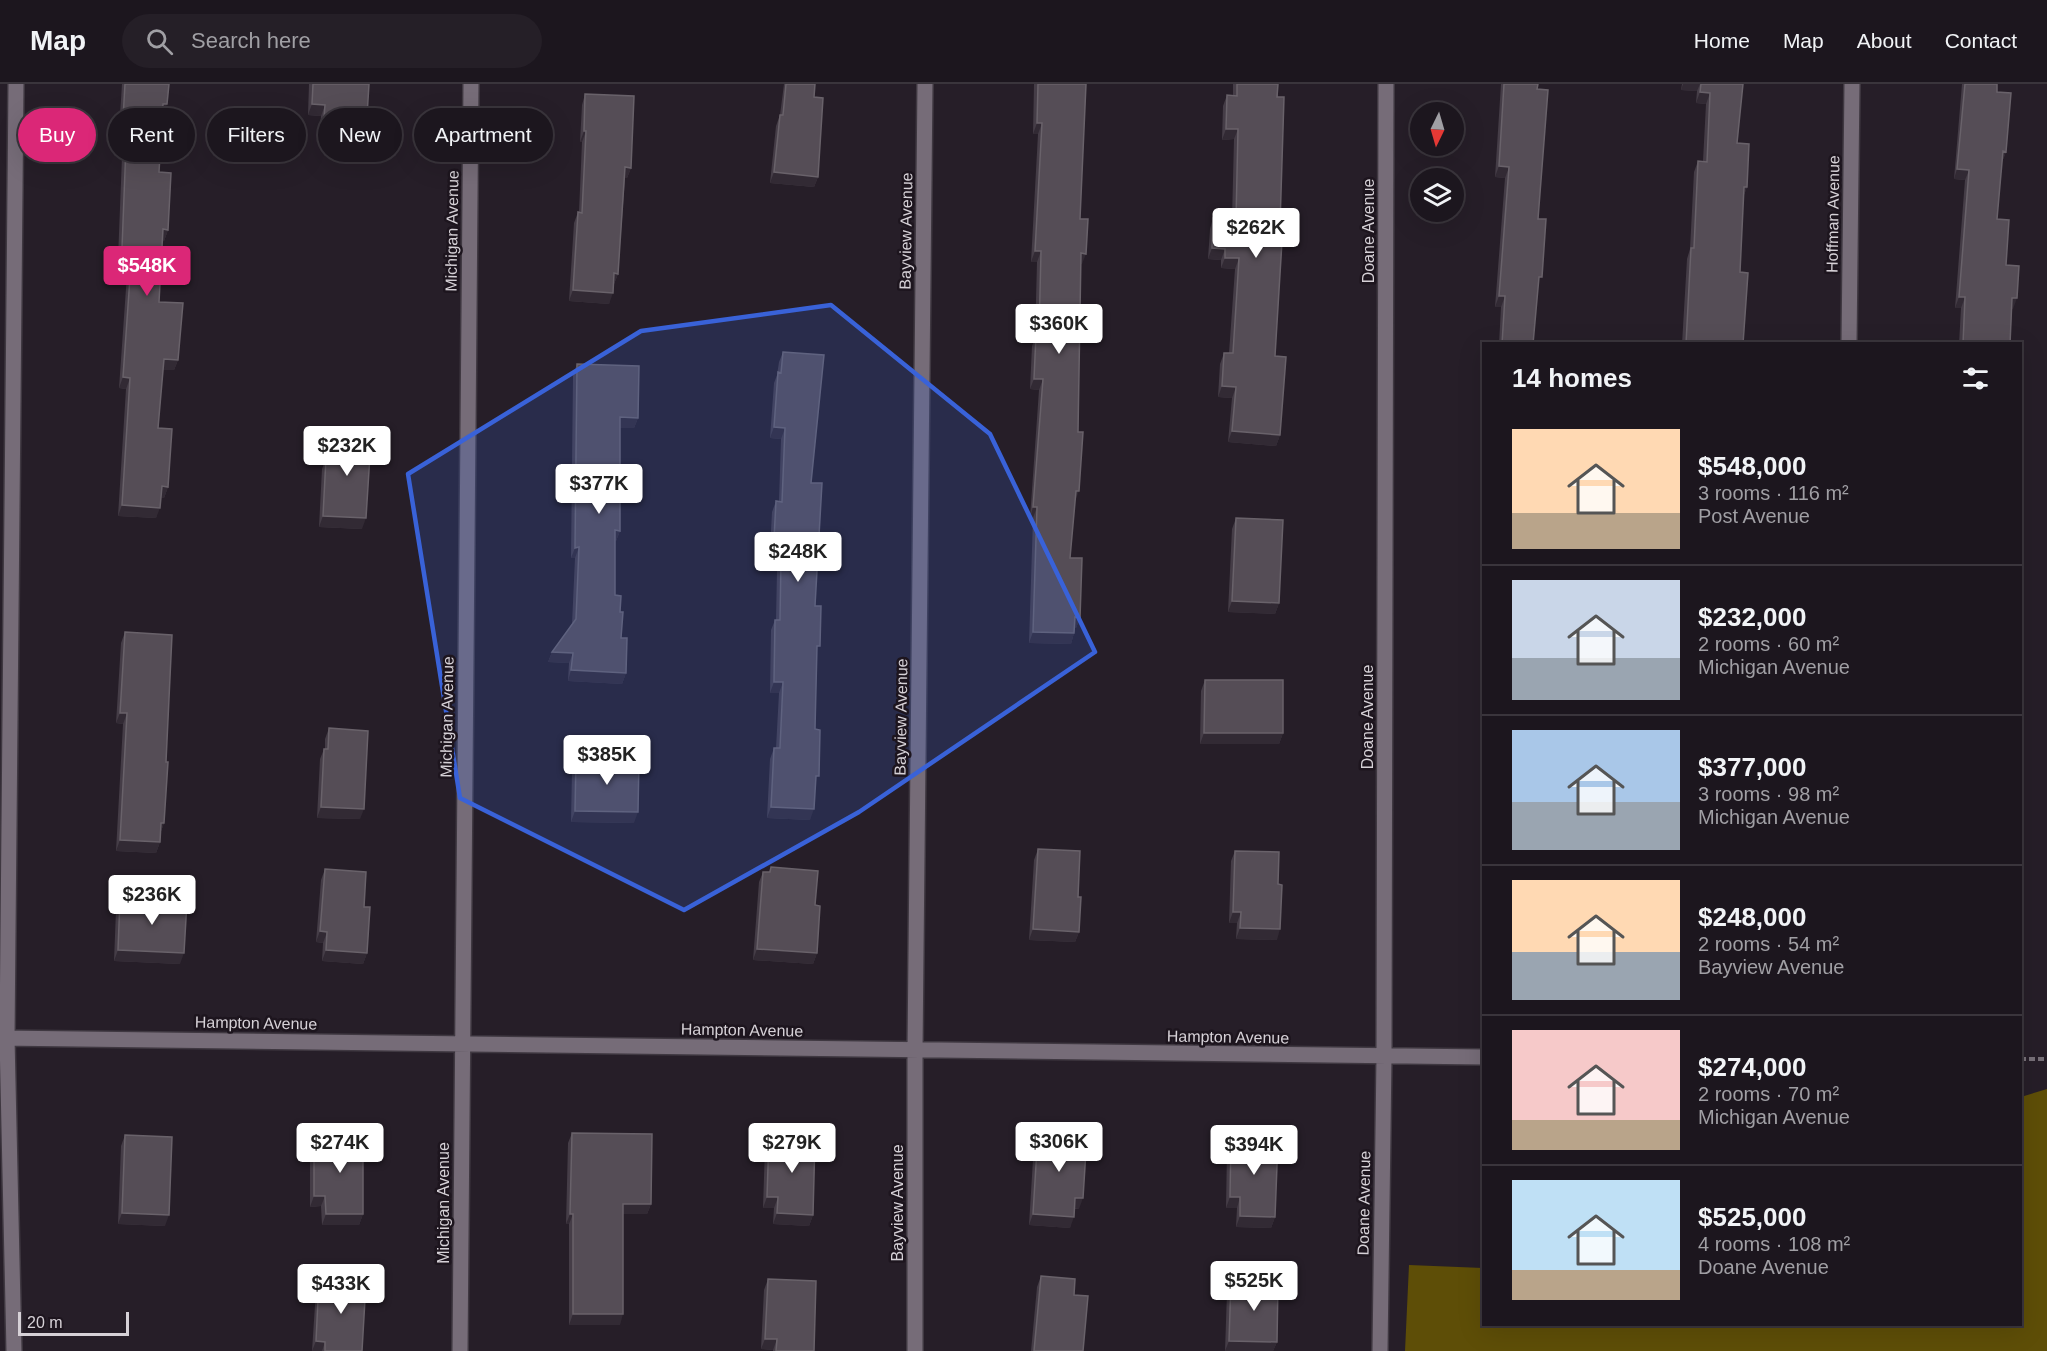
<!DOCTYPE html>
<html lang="en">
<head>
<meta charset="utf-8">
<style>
	:root { --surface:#1c161e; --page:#251f27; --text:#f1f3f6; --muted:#a09fa4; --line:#3a353c; --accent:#db2777 }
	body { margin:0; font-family:Helvetica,sans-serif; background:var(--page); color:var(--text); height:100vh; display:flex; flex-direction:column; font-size:22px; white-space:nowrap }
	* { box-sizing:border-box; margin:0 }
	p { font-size:20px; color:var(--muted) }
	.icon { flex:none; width:33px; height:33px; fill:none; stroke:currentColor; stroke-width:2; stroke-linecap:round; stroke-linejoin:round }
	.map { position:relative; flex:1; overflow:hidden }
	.side { position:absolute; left:1482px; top:258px; width:540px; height:984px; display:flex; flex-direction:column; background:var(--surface); border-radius:0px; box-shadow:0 6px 24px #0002,0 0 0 2px var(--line) }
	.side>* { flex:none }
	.banner { position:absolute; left:18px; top:24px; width:570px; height:54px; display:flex; gap:12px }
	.needle { width:39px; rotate:185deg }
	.fabs { position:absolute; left:1410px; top:18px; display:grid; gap:12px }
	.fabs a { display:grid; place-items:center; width:54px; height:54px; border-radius:50%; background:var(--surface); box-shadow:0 6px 24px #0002,0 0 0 2px var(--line); font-size:30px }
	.scale { position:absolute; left:18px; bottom:15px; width:111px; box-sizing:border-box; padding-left:6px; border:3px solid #d6d1d7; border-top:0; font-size:16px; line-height:21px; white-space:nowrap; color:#d6d1d7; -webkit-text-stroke:4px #1d151e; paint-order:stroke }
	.price { position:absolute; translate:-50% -51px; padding:0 14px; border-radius:6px; background:#fff; color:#222; font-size:20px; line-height:39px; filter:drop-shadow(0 2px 3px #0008) }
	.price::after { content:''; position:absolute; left:50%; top:36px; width:18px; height:14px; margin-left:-9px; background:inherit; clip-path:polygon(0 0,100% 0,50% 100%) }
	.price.selected { background:var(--accent); color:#fff }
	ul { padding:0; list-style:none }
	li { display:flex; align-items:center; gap:18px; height:150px; padding:0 30px }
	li+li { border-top:2px solid var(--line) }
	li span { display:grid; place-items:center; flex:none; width:168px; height:120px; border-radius:0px; color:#555 }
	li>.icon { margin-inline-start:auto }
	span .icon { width:72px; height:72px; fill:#fffc; stroke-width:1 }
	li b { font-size:26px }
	h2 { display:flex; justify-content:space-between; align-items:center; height:72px; padding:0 30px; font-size:26px }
	.pill { padding:0 21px; border-radius:27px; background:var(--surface); box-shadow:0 6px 24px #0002,0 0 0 2px var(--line); font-size:21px; line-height:54px }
	.pill.selected { background:var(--accent); color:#fff }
	header { display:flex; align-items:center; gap:36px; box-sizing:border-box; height:84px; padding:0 30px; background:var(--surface); border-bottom:2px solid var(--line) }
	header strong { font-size:28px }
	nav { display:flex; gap:33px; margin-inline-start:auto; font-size:21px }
	.search { width:420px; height:54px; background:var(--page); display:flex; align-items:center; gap:15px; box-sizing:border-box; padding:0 21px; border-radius:33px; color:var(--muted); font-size:22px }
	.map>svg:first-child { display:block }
	.forest { fill:#5e4e07 }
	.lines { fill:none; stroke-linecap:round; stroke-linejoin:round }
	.minor-casing { stroke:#3f3841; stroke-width:18 }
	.path { stroke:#777078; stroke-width:4; stroke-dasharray:6 3; stroke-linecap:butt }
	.minor { stroke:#766c78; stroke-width:15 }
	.wall { fill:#453d47 }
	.shaded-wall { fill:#322a34 }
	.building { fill:#554d56; stroke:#69626a; stroke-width:1.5 }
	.marked { fill:#3962d8; fill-opacity:0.2; stroke:#3962d8; stroke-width:4.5; stroke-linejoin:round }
	.labels { text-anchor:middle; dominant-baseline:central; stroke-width:5; stroke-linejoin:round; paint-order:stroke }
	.street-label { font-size:16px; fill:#d6d1d7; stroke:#1d151e }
</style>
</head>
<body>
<header>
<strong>Map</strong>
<div class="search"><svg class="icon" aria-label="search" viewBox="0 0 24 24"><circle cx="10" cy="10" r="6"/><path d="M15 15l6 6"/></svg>Search here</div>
<nav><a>Home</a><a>Map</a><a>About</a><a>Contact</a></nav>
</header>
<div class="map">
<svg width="2047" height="1267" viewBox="0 0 2047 1267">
	<rect width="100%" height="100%" fill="#261e28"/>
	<path class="forest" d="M2047,1005V1267H1405L1409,1181L1483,1184L1484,1240H2020L2021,1013Z"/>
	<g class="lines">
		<g class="minor-casing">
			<path id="minor" d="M1849,260L1852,0
				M0,954L1484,973
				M14,1267L7,954L16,0
				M460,1267L471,0
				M915,1267V966L925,0
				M1380,1267L1384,973L1386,0"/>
		</g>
		<path class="path" d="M2020,975H2047"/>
		<use href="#minor" class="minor"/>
	</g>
	<path class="wall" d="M122,0H169L164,31H162L159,88L168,146L164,157L163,156L159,218L178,276L174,286H163L158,344L168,403L164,414L161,413L156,434L118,432L126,305L119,304L128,176L118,175L123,47L119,46Z
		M309,0H369L366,48L362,59L319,57L321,32L308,31Z
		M784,0H815L814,13L818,93L814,103L770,99L776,42L780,31Z
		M1034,0H1086L1080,135L1082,180H1081L1075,417L1070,474L1080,534L1076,544H1075L1074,549L1071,560L1029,559L1033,434H1030L1039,306L1030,305L1032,262L1035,254L1037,178H1031L1038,50H1033Z
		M1233,0H1278L1275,272L1280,351L1276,362L1228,358L1232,314L1218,313L1220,280L1224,269H1229L1235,185L1221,184V176L1208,175L1210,145L1213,134L1232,135L1234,55L1222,56L1223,22L1227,11L1233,12Z
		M1501,0H1538V202L1533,260H1499L1501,223H1495L1505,94L1495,93Z
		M1682,0H1743L1737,59L1747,103L1743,113L1740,188L1743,260H1682L1687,175L1690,165L1694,88L1698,77H1703L1706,20L1696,19L1697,7L1681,6Z
		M1962,0H1997V8L2006,68L2002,78L1997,135L2006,181L2013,225H2012L2010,260H1959L1961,224H1955L1965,96L1954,95Z
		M585,10L631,84L627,94H625L618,190L614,200H613L609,220L569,217L574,139L578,128H579L582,58H580L582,21Z
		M783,268L811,399L817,572L815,645V701L810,736L767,734L770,675L774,664H776L779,609H770L771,546L775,536H776L777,486L769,485L772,428L776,417H779L781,355L770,354L774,299L777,291L779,278Z
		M577,280L638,334L634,344H620V447L616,457H615V511L620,528L621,554L626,589L622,600L568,597L569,579L548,578L552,568L572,540L575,474H571L573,291Z
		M329,352L362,445L319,443L322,385L325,377V363Z
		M1236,434L1279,519L1275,530L1228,528L1232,445Z
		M125,548L166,678L164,739L160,750V758L156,769L116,767L123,640L116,639L121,559Z
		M1205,596L1283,649L1279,660H1200L1201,607Z
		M329,644L360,735L317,734L320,675L324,665H325V655Z
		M576,675L634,739L571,738L572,686Z
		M1038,765L1078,813L1079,848L1075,858L1029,856L1034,776Z
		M1235,767L1277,856L1236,855L1237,839H1229L1231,777Z
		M771,783L815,821L817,869L813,880L753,876L759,798L763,788H769Z
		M325,785L364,823L367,869L363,880L322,877L323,859L316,858L321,796Z
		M120,815L180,880L114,877L116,826Z
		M1038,1048L1079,1125H1074L1070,1144L1029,1141L1034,1059Z
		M572,1049L651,1120L647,1130H623L620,1241H569V1140H566L568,1059Z
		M125,1051L165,1142L118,1140L121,1062Z
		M314,1053L363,1130L359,1141H322L321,1122L310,1123V1064Z
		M769,1053L813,1131L809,1142L773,1140L774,1124H763L765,1063Z
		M1231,1054L1275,1133L1271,1144L1236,1143L1237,1124H1226L1227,1065Z
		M1041,1192L1074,1211L1083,1267H1031L1037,1203Z
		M319,1195L362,1267H312L316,1206Z
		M768,1195L814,1267H773V1266L761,1265L764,1206Z
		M1231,1197L1277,1258L1273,1267H1225L1227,1208Z"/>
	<path class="shaded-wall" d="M1683,0H1700L1697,7L1681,6Z
		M1700,8L1710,9L1706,20L1696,19Z
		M163,20H167L164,31H159Z
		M312,20L325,21L321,32L308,31Z
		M123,35L127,36L123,47L119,46Z
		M1037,39H1042L1038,50H1033Z
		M1226,45H1238L1234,55L1222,56Z
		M323,46L366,48L362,59L319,57Z
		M584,47H586L582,58H580Z
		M2003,67L2006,68L2002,78Z
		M1499,82L1509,83L1505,94L1495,93Z
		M625,83L631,84L627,94H621Z
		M1957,85L1969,86L1965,96L1954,95Z
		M774,88L818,93L814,103L770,99Z
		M1744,103H1747L1743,114Z
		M163,145L168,146L164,157L159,156Z
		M122,164L132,165L128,176L118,175Z
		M1212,164L1225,165L1221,176L1208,175Z
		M1035,167H1041L1037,178H1031Z
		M1081,169L1086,170L1082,180H1077Z
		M1225,174H1239L1235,185L1221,184Z
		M614,189L618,190L614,200H610Z
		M573,206L613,209L609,220L569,217Z
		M1499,212H1505L1501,223H1495Z
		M1959,213H1965L1961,224H1955Z
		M2012,214H2017L2013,225H2008Z
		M164,275L178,276L174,286H160Z
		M123,293L130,294L126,305L119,304Z
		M1034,295H1043L1039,306L1030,305Z
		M1222,302L1236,303L1232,314L1218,313Z
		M620,333L638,334L634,344H616Z
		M774,343L785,344L781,355L770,354Z
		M1232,347L1280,351L1276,362L1228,358Z
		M162,402L168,403L164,414L158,413Z
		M1076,407H1079L1075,417Z
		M122,421L160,424L156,434L118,432Z
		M1033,423H1037L1033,434H1030Z
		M323,432L366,434L362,445L319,443Z
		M615,446L620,447L616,457H611Z
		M579,463L575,474H571L575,464Z
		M773,474L781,475L777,486L769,485Z
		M1232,517L1279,519L1275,530L1228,528Z
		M1075,533L1080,534L1076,544H1071Z
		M1033,548L1074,549L1071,560L1029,559Z
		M552,568L573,569L569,579L548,578Z
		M571,586L626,589L622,600L568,597Z
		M774,598H783L779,609H770Z
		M120,629H127L123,640L116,639Z
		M1204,649H1283L1279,660H1200Z
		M321,723L364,725L360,735L317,734Z
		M771,723L814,725L810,736L767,734Z
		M575,727L638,728L634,739L571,738Z
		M161,739H164L160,750Z
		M120,756L160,758L156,769L116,767Z
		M1233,828H1241L1237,839H1229Z
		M1240,844L1280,845L1277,856L1236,855Z
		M1033,845L1079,848L1075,858L1029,856Z
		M320,847L327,848L323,859L316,858Z
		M757,865L817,869L813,880L753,876Z
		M118,866L184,869L180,880L114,877Z
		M326,866L367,869L363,880L322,877Z
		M314,1112H325L321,1122L310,1123Z
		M767,1113H778L774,1124H763Z
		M1230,1113H1240L1237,1124H1226Z
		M1075,1114H1083L1079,1125L1071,1124Z
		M623,1120H651L647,1130H620Z
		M122,1129L169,1131L165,1142L118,1140Z
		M777,1129L813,1131L809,1142L773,1140Z
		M326,1130H363L359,1141H322Z
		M570,1130H573L569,1140H566Z
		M1033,1130L1074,1133L1070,1144L1029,1141Z
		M1240,1132L1275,1133L1271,1144L1236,1143Z
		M573,1230H623L620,1241H569Z
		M765,1255H777L773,1266L761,1265Z
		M316,1257L325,1258L322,1267H312Z
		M1229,1257L1277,1258L1273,1267H1225Z"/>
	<path class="building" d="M125,0H169L167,20H163L159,88L171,89L168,146L163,145L159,218L183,219L178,276L164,275L158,344L172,345L168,403L162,402L160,424L122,421L130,294L123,293L132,165L122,164L127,36L123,35Z
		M313,0H369L366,48L323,46L325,21L312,20Z
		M786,0H815L814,13L823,14L818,93L774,88L780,31H783Z
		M1038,0H1086L1080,135H1088L1086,170L1081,169L1078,348H1083L1079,407H1076L1070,474H1082L1080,534L1075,533L1074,549L1033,548L1037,423H1033L1043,295H1034L1036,251H1039L1041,167H1035L1042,39H1037Z
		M1237,0H1278L1277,13H1284L1280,141H1283L1275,272L1286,273L1280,351L1232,347L1236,303L1222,302L1224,269H1233L1239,174H1225V165L1212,164L1213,134L1236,135L1238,45H1226L1227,11L1237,12Z
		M1504,0H1538L1537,5L1548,6L1538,135H1546L1542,193H1539L1533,260H1502L1505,212H1499L1509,83L1499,82Z
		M1701,0H1743L1737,59L1749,60L1747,103H1744L1740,188L1748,189L1743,260H1686L1691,164H1694L1698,77L1707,78L1710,9L1700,8Z
		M1965,0H1997V8L2011,9L2006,68L2003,67L1997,135L2009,136L2006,181L2019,182L2017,214H2012L2010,260H1963L1965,213H1959L1969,86L1957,85Z
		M585,10L634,12L631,84L625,83L618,190L614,189L613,209L573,206L578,128L582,129L586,47H584Z
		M783,268L824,271L811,399H822L815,522H821L820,562H817L815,645L820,646L819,692H816L814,725L771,723L774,664H780L783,598H774L775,536H780L781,475L773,474L776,417L782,418L785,344L774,343L778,288L781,289Z
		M577,280L639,282L638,334L620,333V447L615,446V511L621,512L620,528H623L621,554H627L626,589L571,586L573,569L552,568L576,535L579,463L575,464Z
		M329,352L371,355L366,434L323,432L326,374H328Z
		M1236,434L1283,436L1279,519L1232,517Z
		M125,548L172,551L166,678H168L164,739H161L160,758L120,756L127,629H120Z
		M1205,596H1283V649H1204Z
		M329,644L368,647L364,725L321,723L324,665H328Z
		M576,675L639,676L638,728L575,727Z
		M1038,765L1080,767L1078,813H1081L1079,848L1033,845Z
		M1235,767L1279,768L1278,800L1282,801L1280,845L1240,844L1241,828H1233Z
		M771,783L818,787L815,821L820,822L817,869L757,865L763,788H770Z
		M325,785L366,788L364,823H370L367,869L326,866L327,848L320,847Z
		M120,815L187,817L184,869L118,866Z
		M1038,1048L1087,1051L1083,1114H1075L1074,1133L1033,1130Z
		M572,1049L652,1050L651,1120H623V1230H573V1130H570Z
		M125,1051L172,1053L169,1131L122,1129Z
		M314,1053H363V1130H326L325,1112H314Z
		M769,1053L815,1054L813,1131L777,1129L778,1113H767Z
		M1231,1054L1278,1056L1275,1133L1240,1132V1113H1230Z
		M1041,1192L1075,1195L1074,1211L1088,1212L1083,1267H1034Z
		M319,1195L366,1198L362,1267H325V1258L316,1257Z
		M768,1195L816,1197L814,1267H776L777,1255H765Z
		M1231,1197L1278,1199L1277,1258L1229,1257Z"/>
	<path class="marked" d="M831,221L990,350L1095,568L859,728L684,826L460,714L408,390L641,247Z"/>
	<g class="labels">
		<g class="street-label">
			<text transform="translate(1833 130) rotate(-89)">Hoffman Avenue</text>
			<text transform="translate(452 147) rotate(-89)">Michigan Avenue</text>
			<text transform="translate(906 147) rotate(-89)">Bayview Avenue</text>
			<text transform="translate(1368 147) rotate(-90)">Doane Avenue</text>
			<text transform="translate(447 633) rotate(-89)">Michigan Avenue</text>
			<text transform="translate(901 633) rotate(-89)">Bayview Avenue</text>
			<text transform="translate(1367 633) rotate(-90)">Doane Avenue</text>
			<text transform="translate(256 939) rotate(1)">Hampton Avenue</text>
			<text transform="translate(742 946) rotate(1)">Hampton Avenue</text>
			<text transform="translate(1228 953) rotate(1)">Hampton Avenue</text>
			<text transform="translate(443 1119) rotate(-90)">Michigan Avenue</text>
			<text transform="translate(897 1119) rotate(-90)">Bayview Avenue</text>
			<text transform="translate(1364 1119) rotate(-89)">Doane Avenue</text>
		</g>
	</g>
</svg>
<div class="fabs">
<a><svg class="needle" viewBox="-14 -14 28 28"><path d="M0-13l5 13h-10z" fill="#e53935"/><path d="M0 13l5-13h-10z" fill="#a09fa4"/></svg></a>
<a><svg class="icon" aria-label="layers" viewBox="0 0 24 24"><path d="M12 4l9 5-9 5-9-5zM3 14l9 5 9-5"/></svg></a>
</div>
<div class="scale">20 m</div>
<b class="price" style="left:1256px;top:175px">$262K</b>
<b class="price selected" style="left:147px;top:213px">$548K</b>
<b class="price" style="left:1059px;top:271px">$360K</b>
<b class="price" style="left:347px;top:393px">$232K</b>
<b class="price" style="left:599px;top:431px">$377K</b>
<b class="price" style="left:798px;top:499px">$248K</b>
<b class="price" style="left:607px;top:702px">$385K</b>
<b class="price" style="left:152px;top:842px">$236K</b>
<b class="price" style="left:1059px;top:1089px">$306K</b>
<b class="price" style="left:340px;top:1090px">$274K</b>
<b class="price" style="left:792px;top:1090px">$279K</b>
<b class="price" style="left:1254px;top:1092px">$394K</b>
<b class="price" style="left:1254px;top:1228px">$525K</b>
<b class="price" style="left:341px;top:1231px">$433K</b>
<div class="banner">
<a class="pill selected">Buy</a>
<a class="pill">Rent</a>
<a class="pill">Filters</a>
<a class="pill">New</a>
<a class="pill">Apartment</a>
</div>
<section class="side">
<h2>14 homes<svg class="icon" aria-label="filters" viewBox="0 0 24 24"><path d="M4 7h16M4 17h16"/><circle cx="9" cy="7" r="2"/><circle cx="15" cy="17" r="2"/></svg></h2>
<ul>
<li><span style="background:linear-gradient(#ffd9b3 70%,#b9a48a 0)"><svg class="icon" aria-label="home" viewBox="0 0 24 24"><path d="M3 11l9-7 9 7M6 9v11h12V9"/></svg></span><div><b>$548,000</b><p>3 rooms · 116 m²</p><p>Post Avenue</p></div></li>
<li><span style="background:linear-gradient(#c9d6e8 65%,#9aa5b1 0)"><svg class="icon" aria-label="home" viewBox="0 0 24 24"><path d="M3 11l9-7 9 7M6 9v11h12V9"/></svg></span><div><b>$232,000</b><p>2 rooms · 60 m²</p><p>Michigan Avenue</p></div></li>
<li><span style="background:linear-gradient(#a9c7e8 60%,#9aa5b1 0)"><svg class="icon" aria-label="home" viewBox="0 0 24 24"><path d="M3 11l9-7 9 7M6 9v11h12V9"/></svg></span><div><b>$377,000</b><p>3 rooms · 98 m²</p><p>Michigan Avenue</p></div></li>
<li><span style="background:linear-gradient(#ffd9b3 60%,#9aa5b1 0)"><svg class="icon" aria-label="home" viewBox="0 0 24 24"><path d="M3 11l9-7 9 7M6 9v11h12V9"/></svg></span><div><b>$248,000</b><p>2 rooms · 54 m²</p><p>Bayview Avenue</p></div></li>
<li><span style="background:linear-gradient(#f6c9c9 75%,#b9a48a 0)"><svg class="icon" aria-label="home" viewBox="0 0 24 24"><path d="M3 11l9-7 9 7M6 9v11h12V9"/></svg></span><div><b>$274,000</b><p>2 rooms · 70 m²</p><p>Michigan Avenue</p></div></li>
<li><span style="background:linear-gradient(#bfe0f5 75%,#b9a48a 0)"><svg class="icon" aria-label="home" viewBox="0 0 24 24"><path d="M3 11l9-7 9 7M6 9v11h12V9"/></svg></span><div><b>$525,000</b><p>4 rooms · 108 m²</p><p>Doane Avenue</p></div></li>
</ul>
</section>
</div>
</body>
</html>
